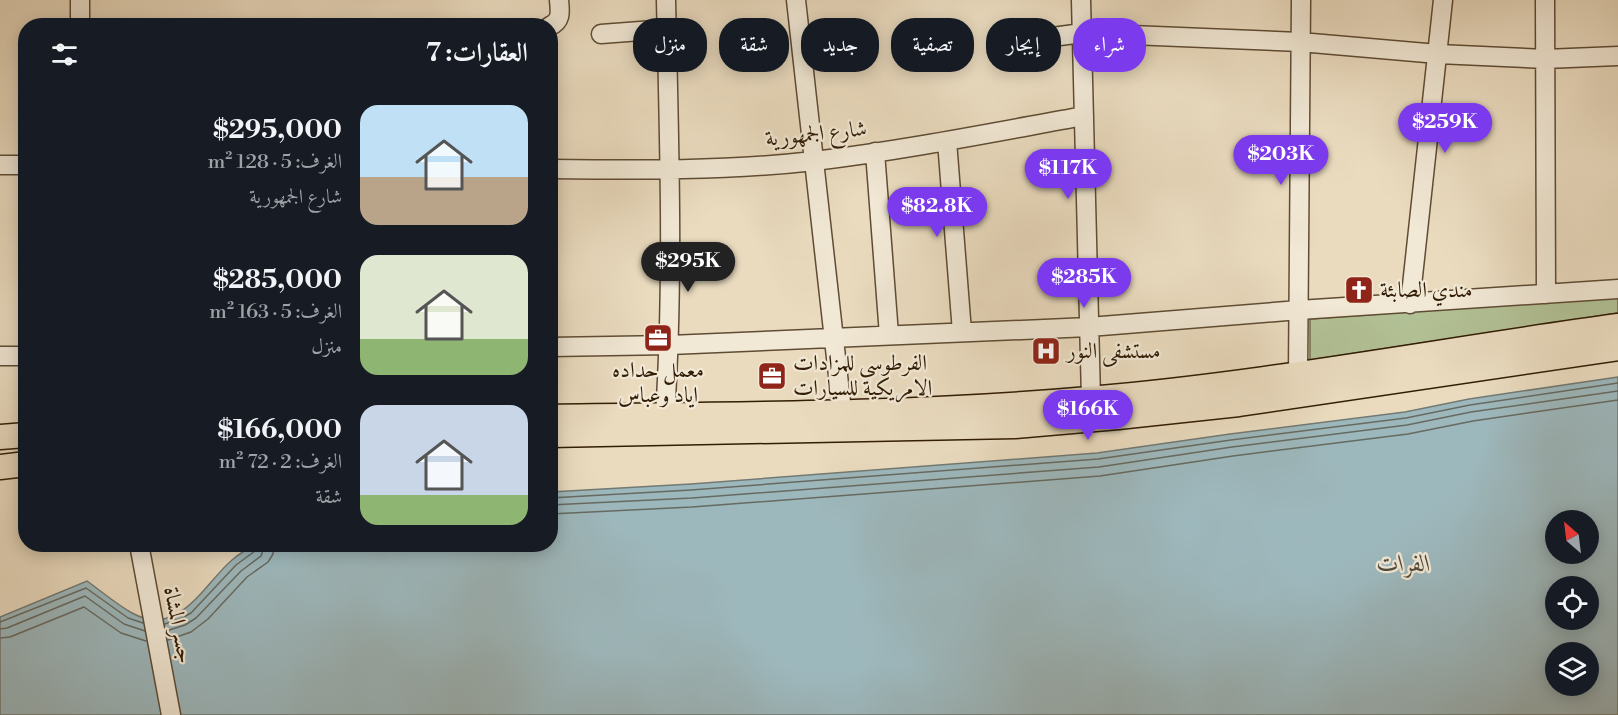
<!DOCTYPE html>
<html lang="ar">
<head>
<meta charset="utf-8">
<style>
	:root { --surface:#171b24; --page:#242831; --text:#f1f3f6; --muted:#9ea1a6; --accent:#7c3aed }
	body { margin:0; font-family:"Libre Bodoni",Amiri,serif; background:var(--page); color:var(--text); direction:rtl; height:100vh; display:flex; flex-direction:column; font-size:22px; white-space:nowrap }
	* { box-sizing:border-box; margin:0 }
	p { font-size:20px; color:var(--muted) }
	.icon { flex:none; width:33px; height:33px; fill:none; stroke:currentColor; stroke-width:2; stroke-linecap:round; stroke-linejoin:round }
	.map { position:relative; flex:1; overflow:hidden; direction:ltr }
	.details { position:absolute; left:18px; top:18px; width:540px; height:534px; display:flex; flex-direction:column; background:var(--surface); border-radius:24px; box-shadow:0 3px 15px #0003; direction:rtl }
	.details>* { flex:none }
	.banner { position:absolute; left:576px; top:18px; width:570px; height:54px; direction:rtl; display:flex; gap:12px }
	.needle { width:39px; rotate:332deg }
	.fabs { position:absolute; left:1545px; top:510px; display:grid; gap:12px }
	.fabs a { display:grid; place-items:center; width:54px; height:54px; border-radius:50%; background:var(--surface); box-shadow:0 3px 15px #0003; font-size:30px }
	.price { position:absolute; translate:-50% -51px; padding:0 14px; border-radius:21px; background:var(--accent); color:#fff; font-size:20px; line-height:39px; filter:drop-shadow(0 2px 3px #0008) }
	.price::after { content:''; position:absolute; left:50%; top:36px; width:18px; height:14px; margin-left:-9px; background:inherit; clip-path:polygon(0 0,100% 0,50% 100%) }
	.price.current { background:#222; color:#fff }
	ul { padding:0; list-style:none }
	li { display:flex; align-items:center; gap:18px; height:150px; padding:0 30px }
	li span { display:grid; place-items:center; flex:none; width:168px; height:120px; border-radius:18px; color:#555 }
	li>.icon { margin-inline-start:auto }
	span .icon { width:72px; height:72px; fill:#fffc; stroke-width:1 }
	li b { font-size:26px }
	h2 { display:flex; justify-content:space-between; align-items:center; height:72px; padding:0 30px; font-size:26px }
	.tag { padding:0 21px; border-radius:24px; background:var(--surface); box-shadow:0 3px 15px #0003; font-size:21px; line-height:54px }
	.tag.current { background:var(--accent); color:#fff }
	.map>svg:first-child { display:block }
	.green { fill:#b2c195; stroke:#726e4d; stroke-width:1.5 }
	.water { fill:#9db8bd; stroke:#727a73; stroke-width:1.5; fill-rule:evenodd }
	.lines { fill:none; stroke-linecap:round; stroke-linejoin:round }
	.shore { stroke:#676a61; stroke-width:1.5 }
	.minor-casing { stroke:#5f4c34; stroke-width:21 }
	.major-casing { stroke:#311c05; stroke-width:27 }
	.minor { stroke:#f1e8d5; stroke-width:18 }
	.major { stroke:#eadbbf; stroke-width:24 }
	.labels { text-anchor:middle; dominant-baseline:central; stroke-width:4.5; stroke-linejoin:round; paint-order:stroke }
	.street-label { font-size:22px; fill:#311c05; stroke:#f1e8d5 }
	.poi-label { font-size:22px; fill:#311c05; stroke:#f1e8d5; text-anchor:start }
	.water-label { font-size:24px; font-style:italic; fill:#514b3c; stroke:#f1e8d5 }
</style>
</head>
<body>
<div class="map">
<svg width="1618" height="715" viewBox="0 0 1618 715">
	<rect width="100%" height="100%" fill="#eadbbf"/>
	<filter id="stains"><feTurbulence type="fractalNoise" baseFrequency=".00333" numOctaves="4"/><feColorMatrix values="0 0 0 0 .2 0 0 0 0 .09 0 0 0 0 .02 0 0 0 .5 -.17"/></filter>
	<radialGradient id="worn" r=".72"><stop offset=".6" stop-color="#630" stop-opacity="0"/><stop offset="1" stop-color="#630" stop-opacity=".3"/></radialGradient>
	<path class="green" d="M1618,297V313L1310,360V319Z"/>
	<path class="water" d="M1618,377V715H0V617L87,581C101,591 116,604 132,613C179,639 204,584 232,560C239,554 247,549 255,545L550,544L551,492L691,484L1097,453L1230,434L1405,412L1469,399ZM1556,520H1588V554H1556ZM1556,586H1588V620H1556ZM1556,652H1588V686H1556Z"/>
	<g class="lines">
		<path class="shore" d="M550,498L691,490L1098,459L1231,440L1406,418L1470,405L1618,383
			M550,505L692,498L1099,467L1232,447L1407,425L1471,412L1618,391
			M550,514L692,507L1100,476L1233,456L1408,434L1473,421L1618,400
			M0,622L86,588L128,618L143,623
			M165,624L182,618L191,613L236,565L255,551L257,544
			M0,629L7,628L85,596L124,624L145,631
			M166,631L185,625L196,618L241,571L261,556L265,544
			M0,638L10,637L84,607L121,633L146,641
			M168,640L191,632L208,619L247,577L268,562L273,554L274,544"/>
		<g class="minor-casing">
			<path id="minor" d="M796,0L842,411
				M1081,0L1091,399
				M1545,0L1546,294
				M80,26V0
				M550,26C562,21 560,11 559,0
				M601,34L667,29
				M1001,44L1082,33L1300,42L1438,54L1545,59L1618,56
				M947,141L962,332
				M875,152L889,335
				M0,165H26
				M550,169C638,170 727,171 814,161C905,150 995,132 1084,116
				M1410,304L1443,0
				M550,347L670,345L1089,327L1299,310L1618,289
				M0,356H26
				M1298,373L1301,0
				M665,415C674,277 669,138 666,0
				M139,544L171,715"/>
		</g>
		<g class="major-casing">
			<path id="major" d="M550,417C730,414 910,415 1089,399C1267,384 1442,350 1618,326
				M550,435L1015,426L1118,417L1239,404L1618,348
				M0,437L26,435
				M0,467L26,464"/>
		</g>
		<use href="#minor" class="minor"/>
		<use href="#major" class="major"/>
	</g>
	<defs>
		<g id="church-square" transform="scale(1.5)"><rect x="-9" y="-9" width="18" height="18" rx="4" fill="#8f2418" stroke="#f1e8d5"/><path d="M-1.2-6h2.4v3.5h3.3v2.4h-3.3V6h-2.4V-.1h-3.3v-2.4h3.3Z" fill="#fff"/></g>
		<g id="office-square" transform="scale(1.5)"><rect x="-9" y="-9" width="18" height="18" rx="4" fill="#8f2418" stroke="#f1e8d5"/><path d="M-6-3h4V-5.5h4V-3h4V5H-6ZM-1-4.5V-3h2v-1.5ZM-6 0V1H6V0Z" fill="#fff"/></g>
		<g id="hospital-square" transform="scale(1.5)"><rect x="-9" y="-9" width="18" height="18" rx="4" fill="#8f2418" stroke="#f1e8d5"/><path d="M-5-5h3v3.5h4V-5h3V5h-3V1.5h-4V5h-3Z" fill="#fff"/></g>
	</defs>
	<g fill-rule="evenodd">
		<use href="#church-square" x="1359" y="290"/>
		<use href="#office-square" x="658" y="338"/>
		<use href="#hospital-square" x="1046" y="351"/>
		<use href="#office-square" x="772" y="376"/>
	</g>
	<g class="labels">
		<g class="street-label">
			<text transform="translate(816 134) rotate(-6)">شارع الجمهورية</text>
			<text transform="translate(178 625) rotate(79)">جسر المشاة</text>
		</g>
		<g class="poi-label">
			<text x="1380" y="290">مندي الصابئة</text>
			<text x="1067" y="351">مستشفى النور</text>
			<text x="793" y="363">الفرطوسي للمزادات<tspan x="793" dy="25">الامريكية للسيارات</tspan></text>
			<text x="658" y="370" text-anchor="middle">معمل حداده<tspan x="658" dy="25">اياد وعباس</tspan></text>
		</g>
		<g class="water-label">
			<text x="1404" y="564">الفرات</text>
		</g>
	</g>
	<rect width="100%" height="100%" filter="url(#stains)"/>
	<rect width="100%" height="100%" fill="url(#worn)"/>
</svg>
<div class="fabs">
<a><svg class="needle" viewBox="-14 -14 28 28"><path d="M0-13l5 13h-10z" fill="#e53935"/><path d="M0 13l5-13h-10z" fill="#9ea1a6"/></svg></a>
<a><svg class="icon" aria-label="locate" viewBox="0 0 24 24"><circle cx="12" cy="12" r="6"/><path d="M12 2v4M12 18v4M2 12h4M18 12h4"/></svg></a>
<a><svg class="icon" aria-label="layers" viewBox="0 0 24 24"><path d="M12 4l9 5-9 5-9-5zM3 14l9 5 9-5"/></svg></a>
</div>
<b class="price" style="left:1445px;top:154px">$259K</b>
<b class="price" style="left:1281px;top:186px">$203K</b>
<b class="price" style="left:1068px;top:200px">$117K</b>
<b class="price" style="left:937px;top:238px">$82.8K</b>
<b class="price current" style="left:688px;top:293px">$295K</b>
<b class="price" style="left:1084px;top:309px">$285K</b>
<b class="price" style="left:1088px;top:441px">$166K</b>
<div class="banner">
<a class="tag current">شراء</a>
<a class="tag">إيجار</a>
<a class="tag">تصفية</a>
<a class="tag">جديد</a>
<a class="tag">شقة</a>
<a class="tag">منزل</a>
</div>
<section class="details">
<h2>العقارات: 7<svg class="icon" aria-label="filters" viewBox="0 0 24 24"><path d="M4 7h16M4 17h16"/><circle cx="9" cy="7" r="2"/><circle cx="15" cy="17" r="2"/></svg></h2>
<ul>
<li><span style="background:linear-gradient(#bfe0f5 60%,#b9a48a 0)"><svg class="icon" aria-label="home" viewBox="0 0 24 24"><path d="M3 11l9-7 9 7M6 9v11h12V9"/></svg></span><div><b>$295,000</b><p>الغرف: 5 · 128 m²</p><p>شارع الجمهورية</p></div></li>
<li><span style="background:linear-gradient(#dfe7d0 70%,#8fb573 0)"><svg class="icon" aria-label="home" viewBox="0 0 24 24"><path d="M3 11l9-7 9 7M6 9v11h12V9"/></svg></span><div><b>$285,000</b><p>الغرف: 5 · 163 m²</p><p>منزل</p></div></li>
<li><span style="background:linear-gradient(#c9d6e8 75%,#8fb573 0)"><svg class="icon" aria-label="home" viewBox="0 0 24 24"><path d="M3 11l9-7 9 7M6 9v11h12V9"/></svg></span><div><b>$166,000</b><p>الغرف: 2 · 72 m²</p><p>شقة</p></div></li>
</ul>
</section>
</div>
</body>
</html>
